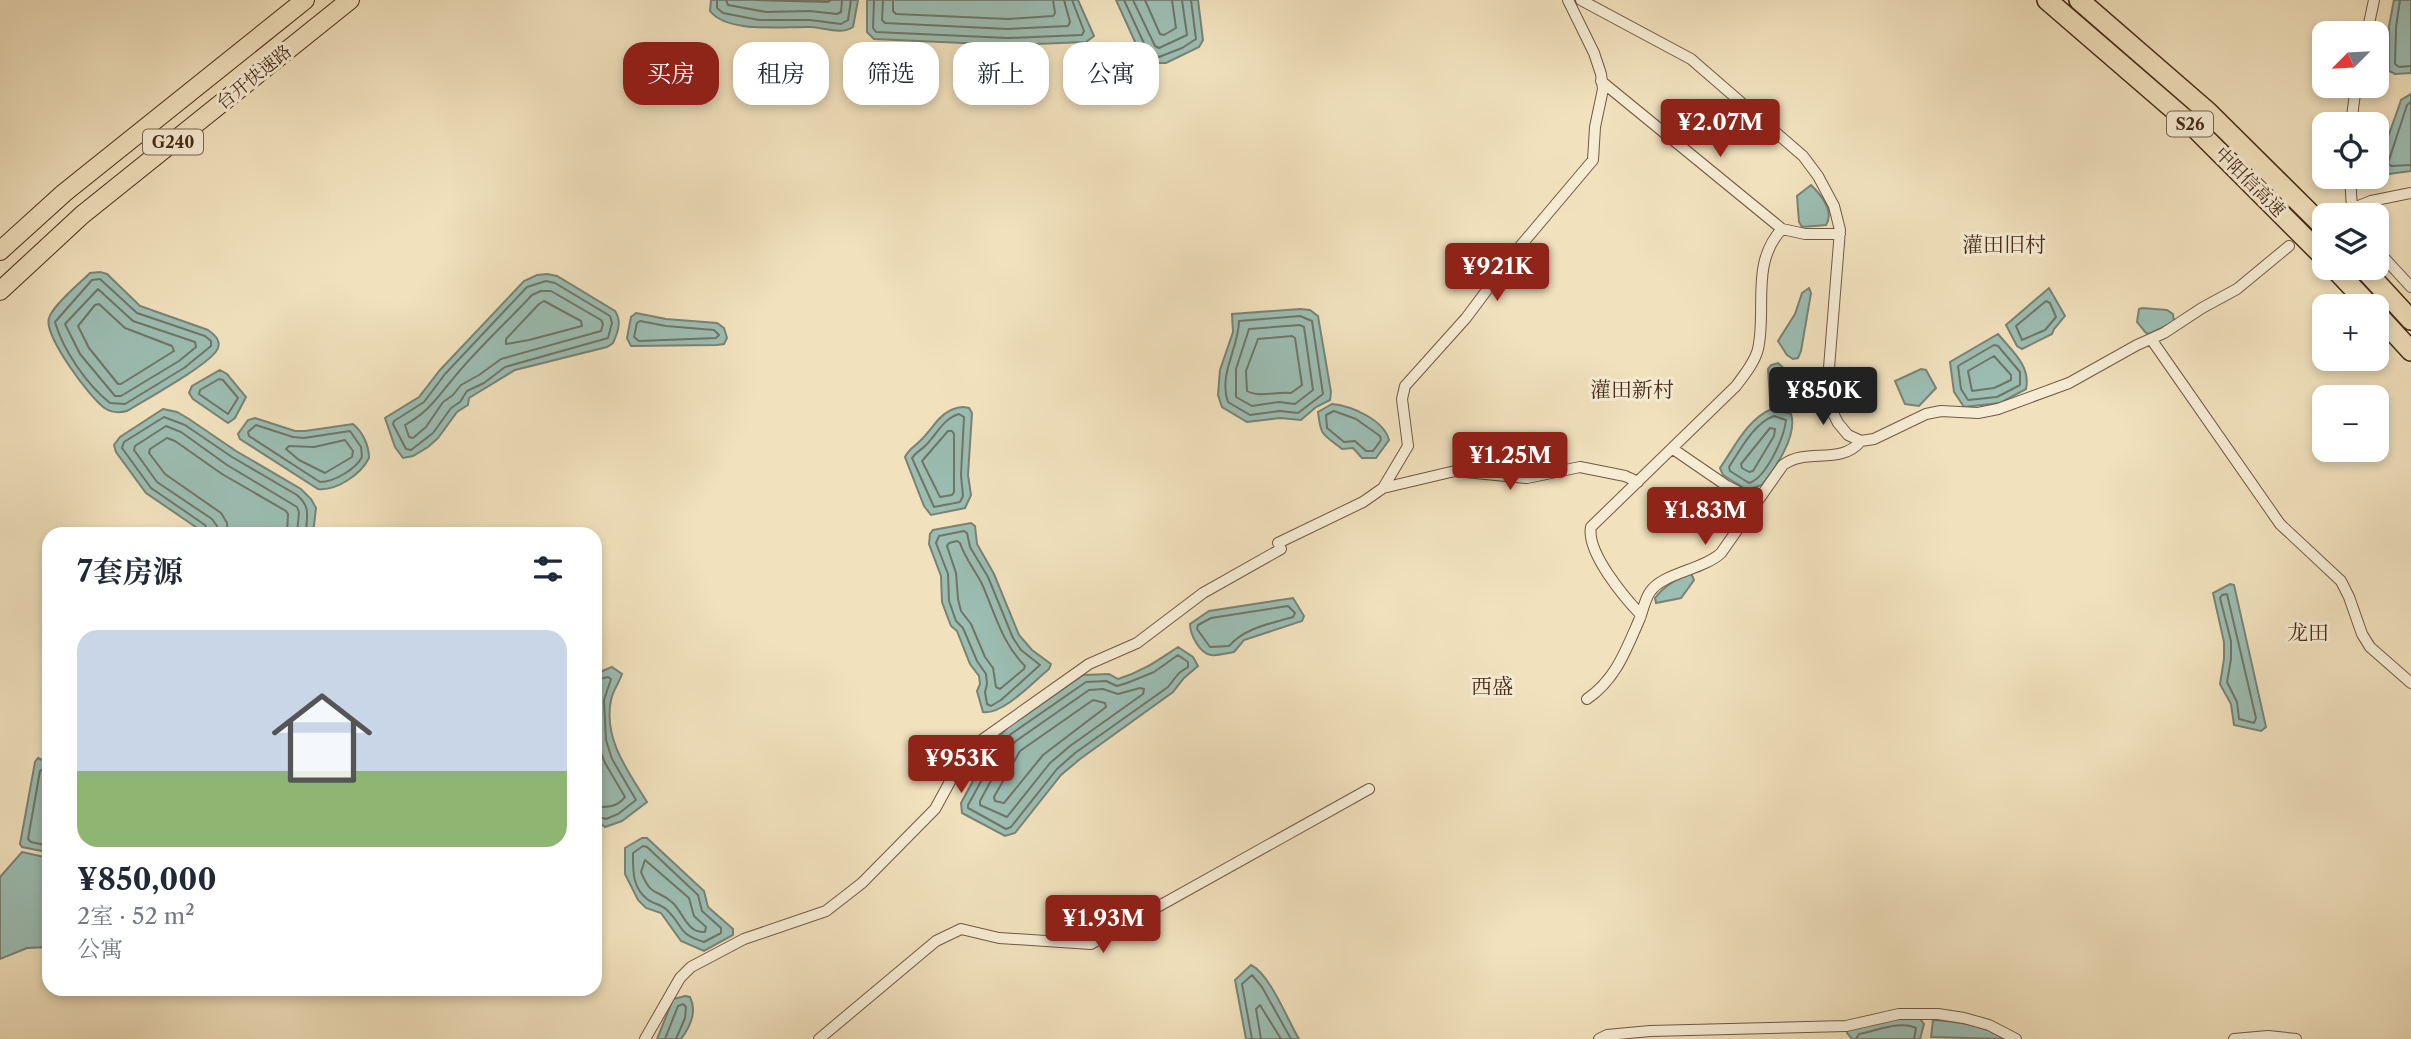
<!DOCTYPE html>
<html lang="zh">
<head>
<meta charset="utf-8">
<style>
	:root { --surface:#fff; --page:#f6f6f7; --text:#1f2937; --muted:#747a83; --line:#e0e1e3; --accent:#8f2418 }
	body { margin:0; font-family:"Libre Caslon Text","Noto Serif SC",serif; background:var(--page); color:var(--text); height:100vh; display:flex; flex-direction:column; font-size:26px; white-space:nowrap }
	* { box-sizing:border-box; margin:0 }
	p { font-size:23px; color:var(--muted) }
	.icon { flex:none; width:38px; height:38px; fill:none; stroke:currentColor; stroke-width:2; stroke-linecap:round; stroke-linejoin:round }
	.map { position:relative; flex:1; overflow:hidden }
	.sheet { position:absolute; left:42px; top:527px; width:560px; height:469px; display:flex; flex-direction:column; background:var(--surface); border-radius:21px; box-shadow:0 4px 10px #0003 }
	.sheet>* { flex:none }
	.guide { position:absolute; left:623px; top:42px; width:665px; height:63px; display:flex; gap:14px }
	.needle { width:46px; rotate:246deg }
	.fabs { position:absolute; left:2312px; top:21px; display:grid; gap:14px }
	.fabs a { display:grid; place-items:center; width:77px; height:77px; border-radius:14px; background:var(--surface); box-shadow:0 4px 10px #0003; font-size:35px }
	.price { position:absolute; translate:-50% -60px; padding:0 16px; border-radius:7px; background:var(--accent); color:#fff; font-size:23px; line-height:46px; filter:drop-shadow(0 2px 4px #0008) }
	.price::after { content:''; position:absolute; left:50%; top:42px; width:21px; height:16px; margin-left:-10px; background:inherit; clip-path:polygon(0 0,100% 0,50% 100%) }
	.price.active { background:#222; color:#fff }
	ul { padding:0; list-style:none }
	li { display:grid; align-content:center; gap:14px; height:371px; padding:0 35px }
	li+li { border-top:2px solid var(--line) }
	li span { display:grid; place-items:center; height:217px; border-radius:21px; color:#555 }
	li>.icon { margin-inline-start:auto }
	span .icon { width:126px; height:126px; fill:#fffc; stroke-width:1 }
	li b { font-size:30px }
	h2 { display:flex; justify-content:space-between; align-items:center; height:84px; padding:0 35px; font-size:30px }
	.chip { padding:0 24px; border-radius:21px; background:var(--surface); box-shadow:0 4px 10px #0003; font-size:24px; line-height:63px }
	.chip.active { background:var(--accent); color:#fff }
	.map>svg:first-child { display:block }
	.water { fill:#9bbdb2; stroke:#7a8275; stroke-width:2 }
	.lines { fill:none; stroke-linecap:round; stroke-linejoin:round }
	.shore { stroke:#727466; stroke-width:2 }
	.minor-casing { stroke:#725842; stroke-width:12 }
	.trunk-casing { stroke:#482a19; stroke-width:20 }
	.motorway-casing { stroke:#482a19; stroke-width:22 }
	.minor { stroke:#f6ecd4; stroke-width:10 }
	.trunk { stroke:#f1e1bd; stroke-width:18 }
	.motorway { stroke:#f1e1bd; stroke-width:19 }
	.labels { text-anchor:middle; dominant-baseline:central; stroke-width:6; stroke-linejoin:round; paint-order:stroke }
	.shield { fill:#f6ecd4; stroke:#7c6451; stroke-width:2 }
	.shield-label { font-size:16px; font-weight:bold; fill:#482a19 }
	.street-label { font-size:18px; fill:#482a19; stroke:#f6ecd4 }
	.quarter-label { font-size:21px; fill:#482a19; stroke:#f6ecd4 }
</style>
</head>
<body>
<div class="map">
<svg width="2411" height="1039" viewBox="0 0 2411 1039">
	<rect width="100%" height="100%" fill="#f1e1bd"/>
	<filter id="stains"><feTurbulence type="fractalNoise" baseFrequency=".00286" numOctaves="4"/><feColorMatrix values="0 0 0 0 .2 0 0 0 0 .09 0 0 0 0 .02 0 0 0 .5 -.17"/></filter>
	<radialGradient id="worn" r=".72"><stop offset=".6" stop-color="#630" stop-opacity="0"/><stop offset="1" stop-color="#630" stop-opacity=".3"/></radialGradient>
	<path class="water" d="M711,0H858L853,27C841,35 825,28 811,27C784,26 728,34 710,11Z
		M867,0H1078L1094,36L1086,42L1008,45L874,39L867,32Z
		M1116,0H1198L1203,40L1199,47L1166,63H1151L1142,57Z
		M2394,0H2411V73L2395,74L2389,71V26Z
		M2411,94V171L2381,175C2380,151 2394,123 2401,100Z
		M1811,185C1821,195 1835,211 1826,225L1802,227L1799,222L1797,196Z
		M100,272L107,274L140,306L208,330C214,334 221,340 218,348C213,363 143,401 127,411C119,413 113,413 106,409C91,400 43,335 49,318C53,305 80,283 90,273Z
		M547,274L557,276L615,311C622,321 618,332 613,343L607,347L515,370L469,398L468,405L457,412L438,438L428,447L413,456L403,458L395,447L385,418L419,397L440,370L524,281L537,275Z
		M1809,288L1811,293L1801,351L1798,358L1793,359L1787,355L1778,341L1795,314L1802,293Z
		M2049,288L2065,316L2054,329L2052,334L2022,349L2017,346L2006,325Z
		M2142,308L2167,310L2173,314L2174,322L2149,334L2146,333L2137,322L2139,309Z
		M1300,309L1310,310L1318,316L1331,392L1330,400L1316,407L1301,420L1280,418L1247,422L1222,407L1218,395L1220,370L1233,332L1232,314Z
		M636,313L666,319L717,323L724,328L727,338L724,344L717,345L631,346L627,338L631,317Z
		M1998,334C2012,351 2031,366 2026,389L2000,403L1964,407L1954,392L1950,362Z
		M1778,363C1792,375 1807,389 1795,407L1789,408L1772,402L1770,398L1768,369L1771,365Z
		M1921,369L1926,370L1936,388L1919,406L1905,404L1895,381Z
		M220,370L227,374L246,397L235,418L228,423L193,399L189,393L192,386Z
		M1332,404C1352,406 1384,420 1389,440L1376,458H1362L1353,448L1342,449C1322,433 1321,437 1318,412Z
		M963,407L969,408L972,413L968,475L971,495L965,508L931,515L924,506L905,457C909,449 914,447 920,441C935,427 940,409 963,407Z
		M163,409L177,412L189,419L236,451L301,489L311,499L316,508L313,534H206L146,493L116,452L114,445L120,437Z
		M1772,409L1791,414C1798,435 1775,469 1762,485L1747,490L1723,475L1720,468C1734,448 1748,418 1772,409Z
		M255,418L295,431H305L353,424C363,432 369,446 369,458C361,474 337,491 318,489L240,439L238,434L248,420Z
		M971,523L975,526L977,544L994,574L1019,635L1032,650L1051,664L1049,669C1033,682 1003,715 983,712L977,691L980,684L979,676L970,664L957,631L951,626L942,602L941,576L929,544L930,534L933,530Z
		M1691,573L1694,580L1681,598L1656,603L1655,598C1665,585 1677,579 1691,573Z
		M2230,584L2234,585L2266,727L2261,731L2234,725L2231,704L2220,684L2224,659V642L2213,593Z
		M1293,598L1304,616L1302,621L1244,640L1234,652C1227,653 1218,656 1211,655C1199,653 1190,634 1190,624L1209,611Z
		M1178,647L1193,657L1198,666L1184,678L1173,692L1080,759L1061,775L1015,833L1005,836L962,813L961,803L994,742L1007,728L1083,675L1109,674L1118,679C1142,672 1158,660 1178,647Z
		M612,667L622,674C619,683 613,690 611,700C603,739 628,771 647,802L622,821L605,827L595,819V674Z
		M38,758L49,763V852H47L22,847L20,844L35,762Z
		M642,838H647L704,891L708,907L733,929V935L704,951L681,941L661,913L646,908L638,900L625,874V848Z
		M22,852L49,858V947L27,948L0,959V877Z
		M1251,965C1270,974 1288,1021 1299,1039H1246L1235,980Z
		M685,996L690,997C697,1011 690,1027 681,1039H657L673,999Z
		M1892,1019H1920L1924,1024L1920,1039H1852L1847,1033L1848,1029Z
		M1933,1020C1955,1022 1987,1024 2003,1039L1931,1037Z"/>
	<g class="lines">
		<path class="shore" d="M717,0V8L723,13L759,20H810L841,24L848,20L851,0
			M726,0L728,5L766,12L810,11L837,14L841,12L842,0
			M756,0L828,2L831,0
			M874,0L873,28L876,32L1008,38L1082,35L1084,31L1072,0
			M883,0L882,20L885,23L1008,29L1068,26L1070,22L1064,0
			M893,0V11L896,14L1008,19L1053,16L1055,13L1053,0
			M1124,0L1148,52L1159,57L1182,48L1196,39L1191,0
			M1133,0L1155,46L1159,48L1187,35L1182,0
			M1145,0L1160,34L1164,35L1176,28L1172,0
			M2400,0L2396,27L2395,64L2399,67L2411,66
			M2411,102L2407,105L2388,163L2391,166L2411,165
			M100,279L137,313L205,336L211,341V346L184,368L125,404L110,403C87,385 63,350 55,322L92,280Z
			M546,281L555,283L610,316L612,323L608,338L505,367L484,383L467,391L460,402L451,408L433,433L411,450L406,449L393,424L394,421L424,402L445,374L527,287Z
			M98,289L133,321L195,342L196,347L179,361L121,396H115L80,354L65,324Z
			M541,291H551L601,320L603,324L601,331L501,359L479,375L461,385L453,395L443,402L426,427L413,438L409,437L405,425C429,411 435,400 452,380C476,350 506,323 532,295Z
			M544,301L581,321L582,326L529,340L506,344V339L539,304Z
			M2046,301L2050,303L2056,317L2045,330L2022,340L2016,326Z
			M99,304L125,328L172,346L174,351L121,384H118L89,348L78,326L95,305Z
			M1300,316L1312,321L1323,394L1298,413L1280,411L1250,415L1228,402C1218,375 1239,347 1239,321Z
			M640,321L666,326L714,330L719,335L716,338L639,341L634,337L637,323Z
			M1300,325L1304,327L1313,390L1295,404L1279,402L1252,406L1236,397V369L1249,329Z
			M1292,336L1295,338L1302,385L1291,393C1277,391 1259,398 1247,391L1246,371L1258,339Z
			M1994,345L1998,346L2020,372V385L1997,397L1968,400L1961,389L1958,366Z
			M1994,356L2011,375V380L1994,388L1972,391L1968,371Z
			M219,379L223,380L238,398L228,414L199,394L200,390Z
			M1334,411L1356,419L1380,436L1381,440L1373,451H1366L1355,441L1344,442L1327,428L1326,415Z
			M959,414L964,417L961,475L963,496L960,502L934,507L912,458C916,452 920,451 925,446C937,435 942,419 959,414Z
			M1774,416L1786,420C1784,438 1766,478 1749,483L1730,471L1729,467C1740,450 1754,423 1774,416Z
			M256,425L293,437L304,438L350,431L361,447L362,457C356,469 334,482 320,482L249,436L248,432Z
			M1770,428L1775,429L1774,436L1753,471L1749,472L1742,468L1741,464Z
			M948,431H952L954,434V492L952,495L940,497L922,461Z
			M345,440L353,451L352,457L325,473L299,460L286,449L289,446L314,447Z
			M964,531L967,533L970,547L988,577L1013,638L1021,650L1040,665L1001,700L991,706L987,704L985,692L987,684L986,674L977,661L963,628L956,621L949,601L948,574L936,543L939,536Z
			M209,534L205,525L151,488L122,448L124,442L164,417L185,425L232,457L297,495C312,508 306,517 306,534
			M218,534L217,526L212,519L157,482L134,450L135,446L166,426L181,432L227,465L297,507L299,512L297,534
			M228,534L227,523L221,513L165,474L149,453L150,449L167,438L175,441L222,474L286,511L288,514L287,534
			M957,541L960,543C965,558 974,569 981,582C995,612 1001,642 1025,666L1024,669L1000,689L996,687L993,668L985,657L971,624L961,611L958,599L956,573L947,546L949,543Z
			M2227,594L2256,718L2254,723L2239,719L2237,702L2227,682L2231,659V641L2220,598L2222,595Z
			M1288,606L1295,613L1293,617C1270,624 1246,627 1229,646L1210,647L1197,629L1198,625L1211,618Z
			M1178,655L1188,662V667L1179,673L1168,687L1075,753L1057,769L1011,827L1006,829L968,808V805L1001,745L1011,734L1086,682L1106,681L1117,686L1127,683L1154,672Z
			M595,680L608,677L611,679L604,700L606,740L612,759L636,800L618,814L606,819L595,816
			M1140,688L1144,689L1143,694L1070,746L1050,763L1007,817L980,805V801L1008,749L1016,741L1089,690L1103,689L1118,694Z
			M1093,700L1105,703L1106,707L1043,755L1004,803L995,801L994,797L1020,751Z
			M595,711L598,744L605,763L625,797C616,808 608,807 595,807
			M49,769H43L40,771L28,839L31,842L49,846
			M643,846L647,847L698,895L702,911L721,928V933L704,942C677,934 684,926 667,910C661,904 653,904 647,899C632,887 633,870 633,853Z
			M645,860L689,898L694,916L706,927L705,932C687,933 684,914 673,903C657,888 652,899 641,872Z
			M665,1039L678,1006L683,1004L686,1007L685,1018L676,1039
			M1252,1039L1242,984L1252,975L1262,987L1291,1039
			M1261,1039L1256,1009L1260,1005L1281,1039
			M1856,1039L1859,1034C1876,1031 1901,1020 1916,1028L1914,1039"/>
		<g class="minor-casing">
			<path id="minor" d="M1581,0L1691,59L1803,156L1818,176L1834,206L1840,230L1827,393L1829,405L1838,423L1848,435L1861,441L1874,439L1926,414L1941,411L1978,413L1998,409L2069,383L2137,345L2164,333L2202,308L2237,289L2289,246
				M2367,33L2374,0
				M1601,81L1782,229L1805,234H1840
				M2351,124L2356,86
				M2350,177L2352,208
				M2336,215L2371,201L2411,193
				M2376,249L2411,287
				M2151,339L2280,524L2341,581L2349,597L2362,634L2370,647L2411,683
				M1673,449L1727,486L1757,501
				M1383,488L1455,471L1527,478L1580,467L1625,476L1638,482
				M1278,543L1363,502L1383,488L1408,446L1402,399L1405,386L1466,318L1517,250L1593,160L1595,127L1603,89L1601,74L1594,53L1568,0
				M1641,615C1624,597 1586,552 1591,527L1736,386C1744,375 1755,362 1758,349C1767,309 1750,263 1782,229
				M1587,699C1616,679 1626,650 1640,618C1643,610 1645,599 1650,592C1662,573 1703,570 1721,553L1783,465C1807,447 1840,466 1861,441
				M645,1039L680,978L691,967L744,939L826,911L862,883L935,809L958,767L976,744L1089,664L1137,643L1203,593L1281,549
				M819,1039L936,941L961,929L999,938L1091,944L1369,789
				M1599,1039L1607,1035L1650,1031L1846,1026L1899,1014H1938L1964,1018L1989,1025L2016,1039
				M2234,1039L2268,1036L2296,1039"/>
		</g>
		<g class="trunk-casing">
			<path id="trunk" d="M0,251L64,193L305,0
				M0,291L82,215L350,0"/>
		</g>
		<g class="motorway-casing">
			<path id="motorway" d="M2047,0L2194,127L2324,257
				M2079,0L2208,112L2324,227
				M2334,268L2370,306
				M2363,268L2411,320
				M2376,313L2411,351"/>
		</g>
		<use href="#minor" class="minor"/>
		<use href="#trunk" class="trunk"/>
		<use href="#motorway" class="motorway"/>
	</g>
	<g class="labels">
		<g class="shield">
			<rect x="2167" y="111.5" width="46" height="25" rx="5"/>
			<rect x="143" y="129.5" width="60" height="25" rx="5"/>
		</g>
		<g class="shield-label">
			<text x="2190" y="124">S26</text>
			<text x="173" y="142">G240</text>
		</g>
		<g class="street-label">
			<text transform="translate(254 77) rotate(-39)">台开快速路</text>
			<text transform="translate(2250 182) rotate(45)">中阳信高速</text>
		</g>
		<g class="quarter-label">
			<text x="2004" y="244">灌田旧村</text>
			<text x="1632" y="389">灌田新村</text>
			<text x="2308" y="632">龙田</text>
			<text x="1492" y="686">西盛</text>
		</g>
	</g>
	<rect width="100%" height="100%" filter="url(#stains)"/>
	<rect width="100%" height="100%" fill="url(#worn)"/>
</svg>
<div class="fabs">
<a><svg class="needle" viewBox="-14 -14 28 28"><path d="M0-13l5 13h-10z" fill="#e53935"/><path d="M0 13l5-13h-10z" fill="#747a83"/></svg></a>
<a><svg class="icon" aria-label="locate" viewBox="0 0 24 24"><circle cx="12" cy="12" r="6"/><path d="M12 2v4M12 18v4M2 12h4M18 12h4"/></svg></a>
<a><svg class="icon" aria-label="layers" viewBox="0 0 24 24"><path d="M12 4l9 5-9 5-9-5zM3 14l9 5 9-5"/></svg></a>
<a>+</a>
<a>−</a>
</div>
<b class="price" style="left:1720px;top:159px">¥2.07M</b>
<b class="price" style="left:1497px;top:303px">¥921K</b>
<b class="price active" style="left:1823px;top:427px">¥850K</b>
<b class="price" style="left:1510px;top:492px">¥1.25M</b>
<b class="price" style="left:1705px;top:547px">¥1.83M</b>
<b class="price" style="left:961px;top:795px">¥953K</b>
<b class="price" style="left:1103px;top:955px">¥1.93M</b>
<div class="guide">
<a class="chip active">买房</a>
<a class="chip">租房</a>
<a class="chip">筛选</a>
<a class="chip">新上</a>
<a class="chip">公寓</a>
</div>
<section class="sheet">
<h2>7套房源<svg class="icon" aria-label="filters" viewBox="0 0 24 24"><path d="M4 7h16M4 17h16"/><circle cx="9" cy="7" r="2"/><circle cx="15" cy="17" r="2"/></svg></h2>
<ul>
<li><span style="background:linear-gradient(#c9d6e8 65%,#8fb573 0)"><svg class="icon" aria-label="home" viewBox="0 0 24 24"><path d="M3 11l9-7 9 7M6 9v11h12V9"/></svg></span><div><b>¥850,000</b><p>2室 · 52 m²</p><p>公寓</p></div></li>
</ul>
</section>
</div>
</body>
</html>
